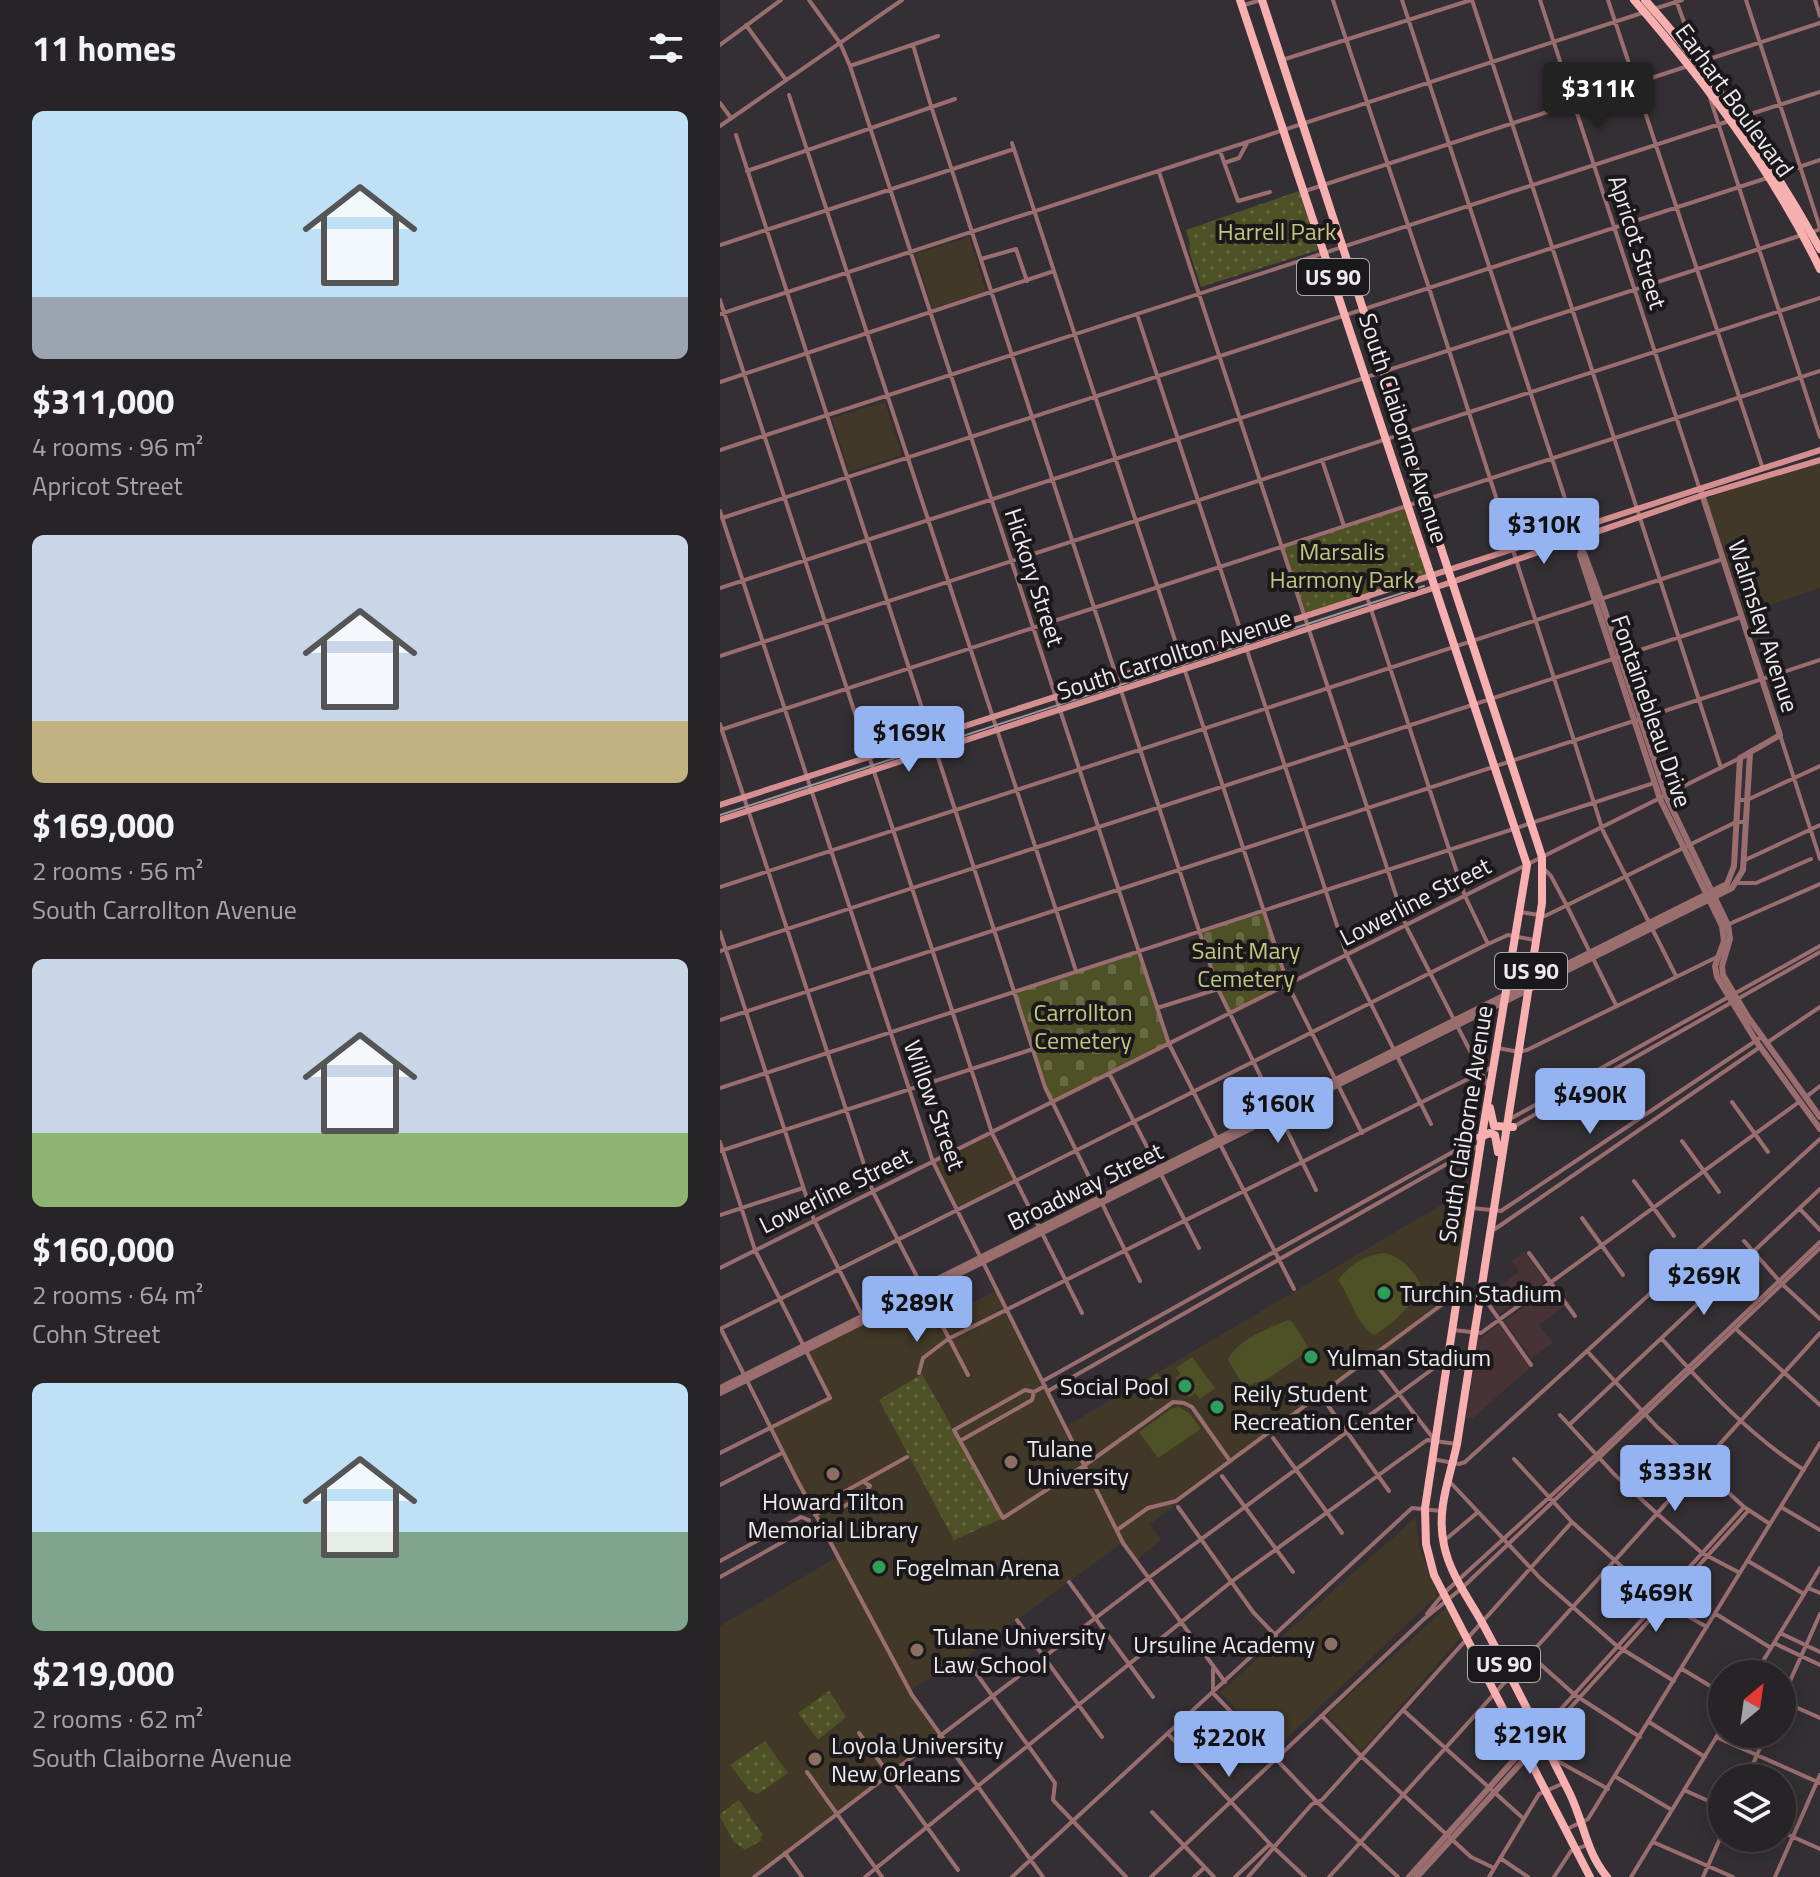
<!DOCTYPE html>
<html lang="en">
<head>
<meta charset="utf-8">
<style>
	:root { --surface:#272327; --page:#332f33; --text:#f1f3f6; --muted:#a4a4a7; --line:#434044; --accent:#95b2f1 }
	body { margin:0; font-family:"Titillium Web",sans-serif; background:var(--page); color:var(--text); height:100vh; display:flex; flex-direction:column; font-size:30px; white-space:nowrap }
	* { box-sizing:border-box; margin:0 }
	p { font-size:26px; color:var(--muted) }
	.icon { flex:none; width:44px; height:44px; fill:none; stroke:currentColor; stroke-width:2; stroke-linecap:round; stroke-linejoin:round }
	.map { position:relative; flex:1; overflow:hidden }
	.drawer { display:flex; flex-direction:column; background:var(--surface); width:720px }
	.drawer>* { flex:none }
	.needle { width:52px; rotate:29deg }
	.fabs { position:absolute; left:988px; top:1660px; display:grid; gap:16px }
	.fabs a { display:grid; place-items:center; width:88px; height:88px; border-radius:50%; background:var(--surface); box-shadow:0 4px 20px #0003,0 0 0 2px var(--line); font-size:40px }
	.price { position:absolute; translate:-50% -68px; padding:0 18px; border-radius:8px; background:var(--accent); color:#111; font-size:26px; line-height:52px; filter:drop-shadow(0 2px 4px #0008) }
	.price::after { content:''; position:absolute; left:50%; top:48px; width:24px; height:18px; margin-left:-12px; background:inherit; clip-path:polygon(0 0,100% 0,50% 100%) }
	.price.selected { background:#222; color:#fff }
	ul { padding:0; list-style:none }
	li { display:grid; align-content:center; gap:16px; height:424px; padding:0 32px }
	li span { display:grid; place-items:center; height:248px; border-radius:12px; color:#555 }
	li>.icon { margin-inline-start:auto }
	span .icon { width:144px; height:144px; fill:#fffc; stroke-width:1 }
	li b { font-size:34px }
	h2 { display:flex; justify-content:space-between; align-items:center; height:96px; padding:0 32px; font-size:34px }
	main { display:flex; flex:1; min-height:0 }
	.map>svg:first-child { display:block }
	.commercial { fill:#473335 }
	.education { fill:#413827 }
	.grass { fill:#4e5025 }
	.cemetery { fill:url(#cemetery-stones) }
	.park { fill:url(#park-dots) }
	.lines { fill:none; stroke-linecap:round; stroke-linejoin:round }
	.minor { stroke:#9a6e6f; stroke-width:4 }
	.tertiary { stroke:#9a6e6f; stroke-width:6 }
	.secondary { stroke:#d58f91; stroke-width:6 }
	.primary { stroke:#f7afb0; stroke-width:8 }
	.tram { stroke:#9a969a; stroke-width:2 }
	.leisure-dot { fill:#2e9e5b; stroke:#1b181b; stroke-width:3 }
	.education-dot { fill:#8d6e63; stroke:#1b181b; stroke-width:3 }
	.labels { text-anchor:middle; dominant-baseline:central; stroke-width:8; stroke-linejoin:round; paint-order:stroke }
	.shield { fill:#1b181b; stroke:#afacaf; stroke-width:2 }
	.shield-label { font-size:22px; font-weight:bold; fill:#eeebee }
	.street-label { font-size:24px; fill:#eeebee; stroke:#1b181b }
	.park-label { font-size:24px; fill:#c2c67e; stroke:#1b181b }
	.poi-label { font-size:24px; fill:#eeebee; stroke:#1b181b; text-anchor:start }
</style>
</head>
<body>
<main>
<section class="drawer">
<h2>11 homes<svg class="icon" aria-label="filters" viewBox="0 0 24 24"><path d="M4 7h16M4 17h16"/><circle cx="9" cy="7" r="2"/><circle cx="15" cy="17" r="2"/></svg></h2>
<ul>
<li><span style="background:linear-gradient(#bfe0f5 75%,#9aa5b1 0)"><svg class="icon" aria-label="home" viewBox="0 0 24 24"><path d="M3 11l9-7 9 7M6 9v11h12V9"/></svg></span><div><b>$311,000</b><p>4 rooms · 96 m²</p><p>Apricot Street</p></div></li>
<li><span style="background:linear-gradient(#c9d6e8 75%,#c2b280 0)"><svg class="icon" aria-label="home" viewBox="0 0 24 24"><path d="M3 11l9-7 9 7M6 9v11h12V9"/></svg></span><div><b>$169,000</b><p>2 rooms · 56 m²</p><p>South Carrollton Avenue</p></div></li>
<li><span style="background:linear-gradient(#c9d6e8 70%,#8fb573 0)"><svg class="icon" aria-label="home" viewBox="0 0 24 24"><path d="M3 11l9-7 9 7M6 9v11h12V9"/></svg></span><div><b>$160,000</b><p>2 rooms · 64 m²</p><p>Cohn Street</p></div></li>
<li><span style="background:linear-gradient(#bfe0f5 60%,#7fa58c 0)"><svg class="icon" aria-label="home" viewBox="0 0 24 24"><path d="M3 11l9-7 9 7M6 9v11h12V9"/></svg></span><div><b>$219,000</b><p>2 rooms · 62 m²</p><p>South Claiborne Avenue</p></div></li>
</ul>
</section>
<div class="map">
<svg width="1100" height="1877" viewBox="0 0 1100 1877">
	<defs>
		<pattern id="cemetery-stones" width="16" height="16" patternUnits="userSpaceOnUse" patternTransform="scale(2)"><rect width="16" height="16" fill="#4e5025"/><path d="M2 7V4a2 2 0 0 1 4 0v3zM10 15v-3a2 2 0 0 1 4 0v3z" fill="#686945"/></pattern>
		<pattern id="park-dots" width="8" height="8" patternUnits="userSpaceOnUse" patternTransform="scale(2)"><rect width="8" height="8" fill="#4e5025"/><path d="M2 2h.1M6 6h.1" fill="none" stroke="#686945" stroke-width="1.8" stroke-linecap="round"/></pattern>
	</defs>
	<rect width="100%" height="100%" fill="#342f34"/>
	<path class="commercial" d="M805,1252L826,1281L779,1314L767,1295L799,1272L792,1261Z
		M830,1287L844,1306L819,1325L833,1343L811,1358L785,1321Z
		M779,1324L811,1367L753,1418L746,1419L758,1340Z"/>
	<path class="education" d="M249,237L266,291L213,308L195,254Z
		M165,402L182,455L129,472L112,418Z
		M1100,463V588L1025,613L986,498Z
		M272,1133L296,1180L237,1209L213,1162Z
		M755,1185L738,1297L430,1524L441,1540L415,1561L402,1543L219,1677L216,1674L190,1690L221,1735L34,1877H0V1626L117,1557L50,1428L109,1398L86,1350L230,1279L243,1307L278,1290L345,1427Z
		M696,1517L699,1547L718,1595L554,1750L500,1692Z
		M726,1608L742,1636L641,1751L607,1715Z"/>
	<path class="grass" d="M664,1253C685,1258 695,1273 704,1291L673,1322L655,1335C637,1327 630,1296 618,1280C630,1265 644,1255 664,1253Z
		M568,1320L572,1321L588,1347L587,1352L547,1379L524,1387L508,1360C516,1340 549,1328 568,1320Z
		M472,1357L495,1388L480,1399L475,1393L469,1398L455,1378L460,1374L456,1368Z
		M459,1407L470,1414L481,1429L438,1458L419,1432L451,1409Z"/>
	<path class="cemetery" d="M543,911L568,985L508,1013L481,931Z
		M418,951L449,1044L332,1102L294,990Z"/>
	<path class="park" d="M579,191L598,250L481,287L469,251L470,243L466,230Z
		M689,506L711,575L585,615L562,547Z
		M437,1373L448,1388L431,1401L422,1385Z
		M202,1374L283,1518L234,1540L159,1400Z
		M109,1691L126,1717L98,1740L78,1713Z
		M45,1741L68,1773L38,1794L30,1791L10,1765Z
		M19,1800L43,1835L40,1837L42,1840L25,1850L14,1842L0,1817V1814Z"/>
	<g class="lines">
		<path class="minor" d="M89,0L120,43L130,66L449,1044L574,1289
			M613,0L709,288L883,831L956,976
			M682,0L855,529
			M752,0L1001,768
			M820,0L979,487
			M888,0L1043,469
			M956,0L968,33L965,44
			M1026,0L1100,228
			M1095,0L1100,16
			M524,5L541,0
			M934,9L962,0
			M26,25L66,80
			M0,45L61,0
			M193,45L211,106L498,989L596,1190
			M562,60L751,0
			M977,63L1100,23
			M130,66L218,36
			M69,95L356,971
			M989,95L1100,437
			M0,103L11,118
			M1018,118L1100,92
			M0,126L182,0
			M16,135L325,1087L420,1281
			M292,143L568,985L642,1133
			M500,151L518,201L550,192
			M504,163L519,158L527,143
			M27,171L235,99
			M439,172L686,926L768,1086
			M1058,174L1100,160
			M585,191L968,66
			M1090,233L1100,229
			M0,245L294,149
			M261,259L296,249L307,281
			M0,300L272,1133L362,1313
			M0,314L925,12
			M417,314L627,956L711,1124
			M0,382L334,271
			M0,450L1009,121
			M602,460L624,526
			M0,511L213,1162L403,1543L505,1682
			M2,518L1047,178
			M0,588L1082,235
			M647,597L729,849L745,896L768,944
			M0,656L1100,298
			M0,724L153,1192L248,1375
			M0,730L1100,371
			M1060,735L1100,859
			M1018,800H1027L1100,766
			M1023,861L1100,825
			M823,868L831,876L847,906L896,1005
			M1017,883H1036L1091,859
			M0,887L1003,559
			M800,912L825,916L1016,822H1026
			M1007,925L1100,884
			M0,932L94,1220L144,1319
			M0,951L1021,617
			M437,1008L498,989
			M0,1020L1100,660
			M1048,1042L1100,1007
			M778,1048L799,1052L807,1050L997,957
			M389,1073L479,1248
			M0,1088L934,783
			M1086,1097L1100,1086
			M1012,1102L1048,1152
			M790,1119L1100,946
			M793,1127L1100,952
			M962,1141L999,1192
			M0,1142L35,1250L110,1398L0,1453
			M0,1151L313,1049
			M914,1181L954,1236
			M752,1208L781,1211L1043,1036
			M1080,1209L1100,1230
			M0,1215L83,1188
			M862,1218L903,1275
			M771,1228L775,1229L1040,1047
			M1024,1241L1062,1284L1100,1319
			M809,1253L855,1316
			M0,1268L1020,758
			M0,1329L768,944L788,935L814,940
			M1,1329L76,1478L192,1695L323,1877
			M1016,1329L1100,1405
			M733,1330L761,1333L1079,1102
			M942,1339C984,1386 1030,1436 1084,1470
			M867,1351L937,1427L1024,1507L1050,1524
			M655,1363L713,1438
			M199,1373L203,1358L228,1339L772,1067
			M323,1381L756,1139
			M325,1386L314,1392L305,1390L234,1430L283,1518L365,1465L453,1402L464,1403L472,1407L510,1461
			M328,1391L760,1145
			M604,1400L669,1491
			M840,1415L894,1474L933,1510L982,1553L1020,1573
			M849,1425L1100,1189
			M553,1438L622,1533
			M240,1441L312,1400L314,1392
			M712,1459L739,1464L745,1462L1100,1139
			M794,1459L852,1522L939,1600L987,1627
			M502,1476L573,1572
			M144,1482L150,1486L144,1495L121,1508L112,1506L115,1497L187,1457
			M730,1482L821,1579L897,1646L954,1681
			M0,1485L62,1453
			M458,1507L533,1612L556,1636
			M1061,1507L1100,1530
			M95,1515L112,1506
			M397,1530L428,1508L456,1501L732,1297L760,1300L769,1305L811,1365
			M725,1540L758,1512
			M0,1561L81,1517L89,1520L86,1529L0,1577
			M1028,1561L1084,1594
			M349,1582L433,1697
			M1088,1588L1100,1593
			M707,1614L724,1593L877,1454L1100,1242
			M996,1614L1051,1648
			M297,1620L382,1737
			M1060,1633L1100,1652
			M1054,1643L1100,1665
			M810,1655L855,1695L920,1737
			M248,1662L335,1783L333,1800L406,1877
			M493,1669V1693L597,1802L678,1877
			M962,1669L1002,1693
			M1035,1674L1100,1568
			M1062,1699L1100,1614
			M1062,1701L1100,1718
			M683,1710L804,1819
			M602,1716L641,1756L751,1857L774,1868
			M929,1722L985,1757
			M821,1731L1024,1507
			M139,1733L238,1870
			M449,1735L550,1844L585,1877
			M824,1737L1028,1511
			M996,1737L1100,1783
			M834,1759L888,1789
			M87,1772L162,1877
			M896,1777L952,1810
			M1027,1778L1046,1734
			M964,1790L1002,1807
			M432,1812L494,1877
			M847,1829L868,1819L1100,1443
			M1062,1832L1100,1849
			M933,1842L1013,1877
			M65,1853L82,1877
			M780,1858L808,1877
			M34,1877L427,1579L718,1365L748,1369
			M145,1877L511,1582L707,1440L737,1444
			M292,1877L692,1508L721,1511
			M431,1877L704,1619L742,1588L1100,1248
			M474,1877L484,1868
			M515,1877L550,1844
			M528,1877L592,1804L602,1800L852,1522
			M609,1877L1100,1333
			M769,1877L819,1794L844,1783
			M834,1877L851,1851L867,1845
			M911,1877L1002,1728
			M983,1877L1002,1834
			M1055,1877L1100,1775"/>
		<path class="tertiary" d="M855,529L881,599L946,796L1008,925L1010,939L1002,966L1003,975L1028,1017L1100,1117
			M862,549L860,555L940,799L1002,926L1004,941L995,966L997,977L1036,1041L1100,1129
			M0,1388L1007,884L1014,866L1020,758L1060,735L981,491
			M0,1393L1012,888L1023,870L1030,753
			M689,1877L819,1732
			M697,1877L823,1739"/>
		<path class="secondary" d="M0,805L1100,450
			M0,820L732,582L983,495L1100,460"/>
		<path class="primary" d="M520,0L807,865L762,1135L705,1508L706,1544L714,1575L870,1877
			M542,0L822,857V903L737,1444C730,1478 716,1509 724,1545C730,1575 750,1600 764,1626C794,1682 822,1738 850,1794C864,1823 866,1852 887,1877
			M914,0C985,82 1053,171 1100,269
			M925,0C992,75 1051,161 1100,249
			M770,1108L774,1126L793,1127
			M760,1137L770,1133L775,1135L778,1152"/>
		<path class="tram" d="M0,815L704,586"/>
	</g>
	<g class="leisure-dot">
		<circle cx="664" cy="1293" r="8"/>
		<circle cx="591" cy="1357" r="8"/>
		<circle cx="465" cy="1386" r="8"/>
		<circle cx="497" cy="1407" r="8"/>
		<circle cx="159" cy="1567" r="8"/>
	</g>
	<g class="education-dot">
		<circle cx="291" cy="1462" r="8"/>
		<circle cx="113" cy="1474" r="8"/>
		<circle cx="611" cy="1644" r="8"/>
		<circle cx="197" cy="1650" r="8"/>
		<circle cx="95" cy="1759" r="8"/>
	</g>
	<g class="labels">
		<g class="shield">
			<rect x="577" y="259" width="72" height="36" rx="6"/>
			<rect x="775" y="953" width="72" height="36" rx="6"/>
			<rect x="748" y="1646" width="72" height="36" rx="6"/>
		</g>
		<g class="shield-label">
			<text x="613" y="277">US 90</text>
			<text x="811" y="971">US 90</text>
			<text x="784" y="1664">US 90</text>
		</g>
		<g class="street-label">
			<text transform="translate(1015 100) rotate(54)">Earhart Boulevard</text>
			<text transform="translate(918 242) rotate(72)">Apricot Street</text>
			<text transform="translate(684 428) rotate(72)">South Claiborne Avenue</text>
			<text transform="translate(315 577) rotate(72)">Hickory Street</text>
			<text transform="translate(1044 626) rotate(72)">Walmsley Avenue</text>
			<text transform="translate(454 654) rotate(-18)">South Carrollton Avenue</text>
			<text transform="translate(932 711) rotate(71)">Fontainebleau Drive</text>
			<text transform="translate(695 901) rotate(-27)">Lowerline Street</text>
			<text transform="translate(215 1105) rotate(70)">Willow Street</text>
			<text transform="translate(745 1124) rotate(-81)">South Claiborne Avenue</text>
			<text transform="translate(365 1186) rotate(-26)">Broadway Street</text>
			<text transform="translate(115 1190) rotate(-26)">Lowerline Street</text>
		</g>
		<g class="park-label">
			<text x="557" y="231">Harrell Park</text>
			<text x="622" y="551">Marsalis<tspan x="622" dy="28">Harmony Park</tspan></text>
			<text x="526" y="950">Saint Mary<tspan x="526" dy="28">Cemetery</tspan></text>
			<text x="363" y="1012">Carrollton<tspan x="363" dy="28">Cemetery</tspan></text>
		</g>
		<g class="poi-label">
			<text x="680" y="1293">Turchin Stadium</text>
			<text x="607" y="1357">Yulman Stadium</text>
			<text x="449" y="1386" text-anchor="end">Social Pool</text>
			<text x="513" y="1393">Reily Student<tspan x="513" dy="28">Recreation Center</tspan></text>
			<text x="307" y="1448">Tulane<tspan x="307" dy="28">University</tspan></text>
			<text x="113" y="1501" text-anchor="middle">Howard Tilton<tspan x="113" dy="28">Memorial Library</tspan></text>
			<text x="175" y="1567">Fogelman Arena</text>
			<text x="213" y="1636">Tulane University<tspan x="213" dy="28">Law School</tspan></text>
			<text x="595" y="1644" text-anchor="end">Ursuline Academy</text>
			<text x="111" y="1745">Loyola University<tspan x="111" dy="28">New Orleans</tspan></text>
		</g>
	</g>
</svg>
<div class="fabs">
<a><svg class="needle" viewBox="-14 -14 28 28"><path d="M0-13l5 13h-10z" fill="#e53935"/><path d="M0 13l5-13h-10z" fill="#a4a4a7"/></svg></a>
<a><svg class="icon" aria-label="layers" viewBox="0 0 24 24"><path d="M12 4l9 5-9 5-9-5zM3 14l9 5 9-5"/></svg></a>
</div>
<b class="price selected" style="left:878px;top:130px">$311K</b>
<b class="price" style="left:824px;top:566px">$310K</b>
<b class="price" style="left:189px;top:774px">$169K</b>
<b class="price" style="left:870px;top:1136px">$490K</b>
<b class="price" style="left:558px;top:1145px">$160K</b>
<b class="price" style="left:984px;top:1317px">$269K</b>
<b class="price" style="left:197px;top:1344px">$289K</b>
<b class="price" style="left:955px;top:1513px">$333K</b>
<b class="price" style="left:936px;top:1634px">$469K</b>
<b class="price" style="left:810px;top:1776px">$219K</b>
<b class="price" style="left:509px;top:1779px">$220K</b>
</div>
</main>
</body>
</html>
